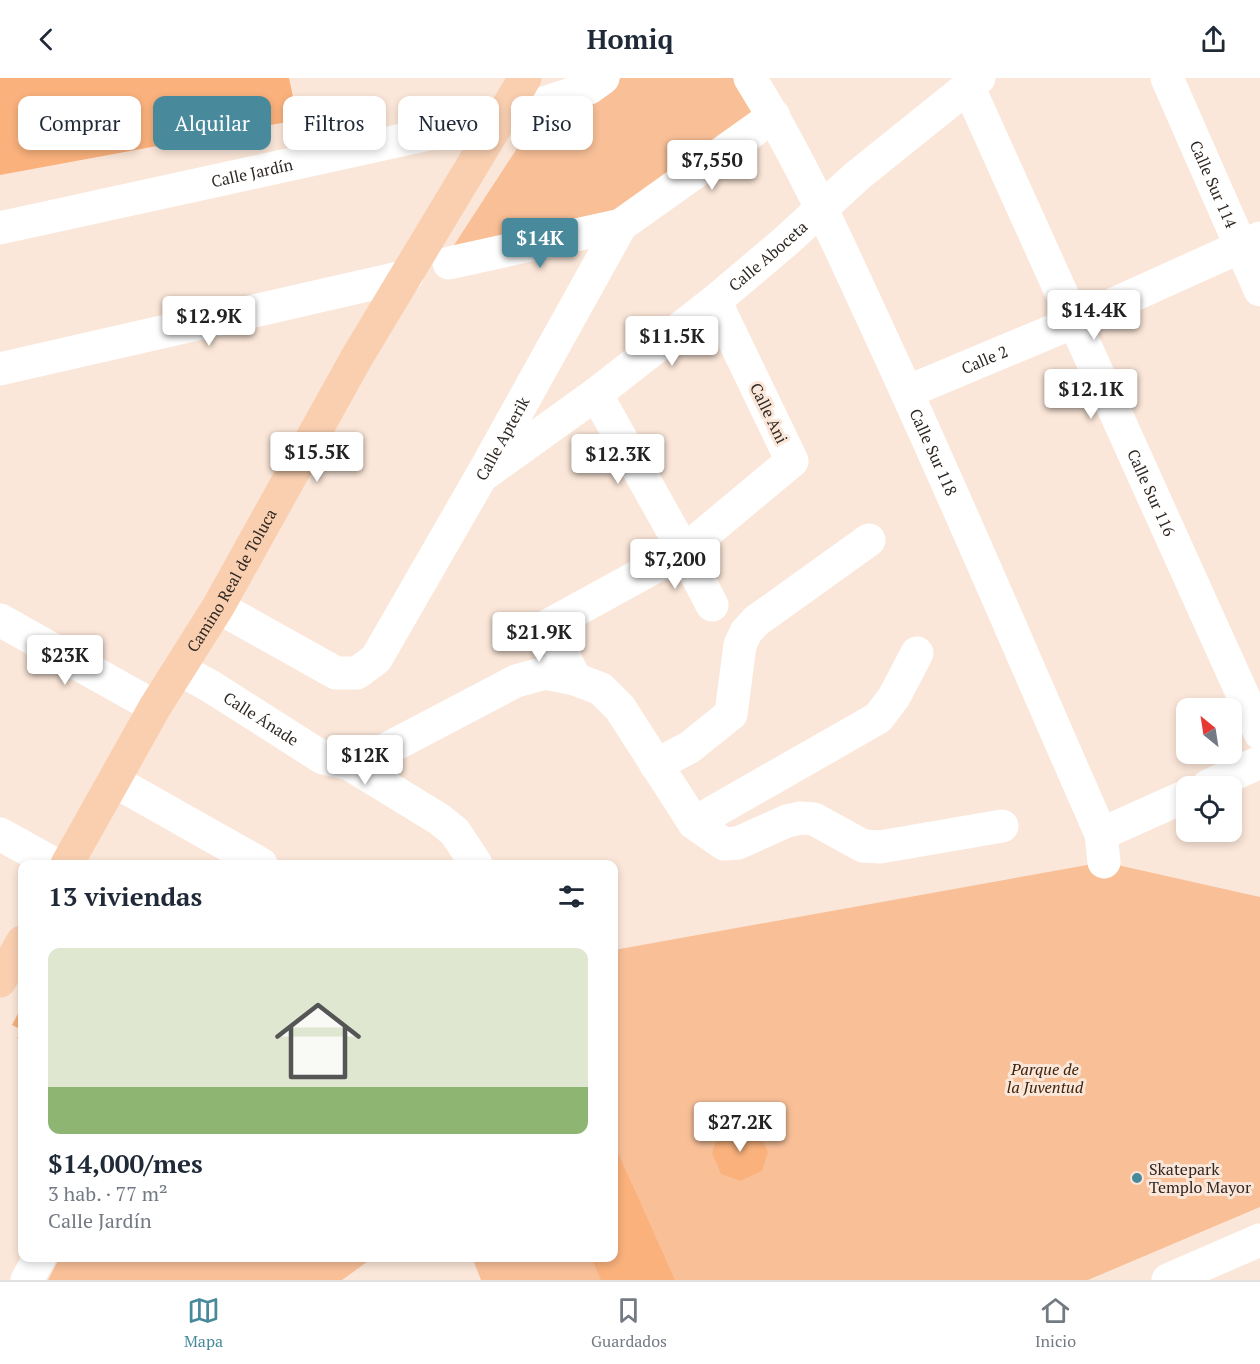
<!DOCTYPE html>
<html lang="es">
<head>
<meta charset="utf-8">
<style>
	:root { --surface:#fff; --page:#f2f2f3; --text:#1f2937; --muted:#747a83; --line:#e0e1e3; --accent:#488a9c }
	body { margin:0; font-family:"PT Serif",serif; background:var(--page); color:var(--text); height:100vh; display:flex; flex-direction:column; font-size:22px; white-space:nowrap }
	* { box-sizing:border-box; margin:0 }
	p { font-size:20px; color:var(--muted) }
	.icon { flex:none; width:33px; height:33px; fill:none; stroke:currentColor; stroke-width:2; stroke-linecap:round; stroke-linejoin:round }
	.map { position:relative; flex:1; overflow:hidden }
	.panel { position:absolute; left:18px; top:782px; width:600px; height:402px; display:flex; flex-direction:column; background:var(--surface); border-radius:12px; box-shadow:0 3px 9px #0003 }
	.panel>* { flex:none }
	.guide { position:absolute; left:18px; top:18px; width:600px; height:54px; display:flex; gap:12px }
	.needle { width:39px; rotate:330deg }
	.fabs { position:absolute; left:1176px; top:620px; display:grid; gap:12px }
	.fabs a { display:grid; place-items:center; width:66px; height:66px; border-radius:12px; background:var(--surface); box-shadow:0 3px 9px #0003; font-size:30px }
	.price { position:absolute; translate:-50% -51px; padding:0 14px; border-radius:6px; background:#fff; color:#222; font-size:20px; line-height:39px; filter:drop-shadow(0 2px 3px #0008) }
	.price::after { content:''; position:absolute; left:50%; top:36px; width:18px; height:14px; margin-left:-9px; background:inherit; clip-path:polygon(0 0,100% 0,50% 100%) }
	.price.active { background:var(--accent); color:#fff }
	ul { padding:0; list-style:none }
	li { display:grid; align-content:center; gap:12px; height:318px; padding:0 30px }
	li span { display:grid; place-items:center; height:186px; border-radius:12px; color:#555 }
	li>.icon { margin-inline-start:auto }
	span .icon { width:108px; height:108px; fill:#fffc; stroke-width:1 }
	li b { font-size:26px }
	h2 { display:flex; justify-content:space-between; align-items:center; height:72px; padding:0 30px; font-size:26px }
	.chip { padding:0 21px; border-radius:12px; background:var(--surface); box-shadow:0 3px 9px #0003; font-size:21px; line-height:54px }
	.chip.active { background:var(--accent); color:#fff }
	header { display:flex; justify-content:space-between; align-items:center; height:78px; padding:0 30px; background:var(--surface); font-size:27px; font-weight:700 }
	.tabs { display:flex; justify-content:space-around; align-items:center; height:84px; border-top:2px solid var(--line); background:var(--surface); font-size:16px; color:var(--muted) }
	.tabs a { display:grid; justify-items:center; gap:3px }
	.tabs .active { color:var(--accent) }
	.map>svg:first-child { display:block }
	.green { fill:#f9c098 }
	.building { fill:#fab17c }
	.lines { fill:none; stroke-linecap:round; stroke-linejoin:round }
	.minor { stroke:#fff; stroke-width:33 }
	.major { stroke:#facfb0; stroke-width:33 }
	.poi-dot { fill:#488a9c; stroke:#fbe7d9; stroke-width:2 }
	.labels { text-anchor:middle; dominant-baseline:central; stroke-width:6; stroke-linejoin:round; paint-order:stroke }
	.street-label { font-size:16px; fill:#302823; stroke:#fbe7d9 }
	.park-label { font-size:16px; font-style:italic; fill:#3e220b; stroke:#fbe7d9 }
	.poi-label { font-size:16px; fill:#302823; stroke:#fbe7d9; text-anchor:start }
</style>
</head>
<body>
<header><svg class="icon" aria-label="back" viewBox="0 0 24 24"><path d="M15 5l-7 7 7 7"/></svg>Homiq<svg class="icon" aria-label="share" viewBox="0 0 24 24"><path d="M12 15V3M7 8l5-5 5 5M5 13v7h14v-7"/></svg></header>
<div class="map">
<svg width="1260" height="1202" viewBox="0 0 1260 1202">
	<rect width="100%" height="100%" fill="#fbe7d9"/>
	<path class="green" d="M621,0H742L768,37L620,142L445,181L538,38L599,18Z
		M1104,784L1260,819V1129L1088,1202H481L472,1179H614V872Z
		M60,1179H374L342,1202H48Z"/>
	<path class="building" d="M0,0H289L298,42L0,97Z
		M22,928V963L17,960L22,952L12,947Z
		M741,1047L759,1054L768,1074L762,1093L740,1103L721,1096L712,1075L718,1057Z
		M614,1066L675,1202H601L591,1179H614Z"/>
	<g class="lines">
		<g class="minor">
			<path id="s1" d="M750,0C803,85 843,176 885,267C960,429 1029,593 1101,756L1104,784"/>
			<path id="s2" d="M1167,0L1260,212"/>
			<path id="s3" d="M968,8L1260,655"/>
			<path id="s4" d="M0,150L452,51L502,39L589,10L603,0"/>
			<path d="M449,185L621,147"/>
			<path d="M0,291L407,198"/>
			<path id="s5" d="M907,314L1074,244L1260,160"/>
			<path d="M596,316L684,473L712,527"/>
			<path id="s6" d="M486,395L596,316L715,223L786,163L857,98L979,0"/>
			<path id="s7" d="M218,529L336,595H357L376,581L482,397L621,147L774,38"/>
			<path d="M0,542L155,629"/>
			<path id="s8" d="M179,591L210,608L323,680L349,686L377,676L516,603L545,595L575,601L601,611L620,630L694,745L724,766L738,765L787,743L801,740L814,741L863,768L880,769L1002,748"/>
			<path d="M575,601L549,547L684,473L792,383L715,223"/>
			<path d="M349,686L439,741L455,754L476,786"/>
			<path d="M656,687L690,669L731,636L740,567L746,554L756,543L869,462"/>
			<path d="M114,703L261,786"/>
			<path d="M1208,708L1260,684"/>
			<path d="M694,745L878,640L894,619L917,575"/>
			<path d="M0,756L54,786"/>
			<path d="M1101,756L1186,718"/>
			<path d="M27,1202L40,1179"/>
			<path d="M1168,1202L1260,1162"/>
		</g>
		<g class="major">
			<path id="s9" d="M67,786L155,629L218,529L357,279L525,0"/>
			<path d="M0,903L22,864"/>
		</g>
	</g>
	<circle class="poi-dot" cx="1137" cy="1100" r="6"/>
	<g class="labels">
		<g class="street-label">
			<text stroke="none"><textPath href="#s4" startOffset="258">Calle Jardín</textPath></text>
			<text stroke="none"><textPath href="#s2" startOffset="116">Calle Sur 114</textPath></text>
			<text stroke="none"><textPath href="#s6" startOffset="356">Calle Aboceta</textPath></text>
			<text stroke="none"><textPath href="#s5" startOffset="84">Calle 2</textPath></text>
			<text transform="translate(769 335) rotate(64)">Calle Ani</text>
			<text stroke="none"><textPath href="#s7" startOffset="434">Calle Apterik</textPath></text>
			<text stroke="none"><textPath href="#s1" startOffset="417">Calle Sur 118</textPath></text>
			<text stroke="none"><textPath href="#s3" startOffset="446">Calle Sur 116</textPath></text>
			<text stroke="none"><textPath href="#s9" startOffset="328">Camino Real de Toluca</textPath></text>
			<text stroke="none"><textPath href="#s8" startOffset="96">Calle Ánade</textPath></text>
		</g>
		<g class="park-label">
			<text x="1045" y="991">Parque de<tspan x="1045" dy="18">la Juventud</tspan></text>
		</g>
		<g class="poi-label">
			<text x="1149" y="1091">Skatepark<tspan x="1149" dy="18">Templo Mayor</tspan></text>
		</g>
	</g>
</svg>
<div class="fabs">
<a><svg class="needle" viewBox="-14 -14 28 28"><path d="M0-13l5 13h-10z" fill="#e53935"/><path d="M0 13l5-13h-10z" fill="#747a83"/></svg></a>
<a><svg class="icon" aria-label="locate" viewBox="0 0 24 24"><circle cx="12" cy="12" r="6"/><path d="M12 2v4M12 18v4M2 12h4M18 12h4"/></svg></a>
</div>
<b class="price" style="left:712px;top:113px">$7,550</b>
<b class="price active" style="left:540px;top:191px">$14K</b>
<b class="price" style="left:1094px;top:263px">$14.4K</b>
<b class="price" style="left:209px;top:269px">$12.9K</b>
<b class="price" style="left:672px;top:289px">$11.5K</b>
<b class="price" style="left:1091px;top:342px">$12.1K</b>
<b class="price" style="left:317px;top:405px">$15.5K</b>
<b class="price" style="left:618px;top:407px">$12.3K</b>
<b class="price" style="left:675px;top:512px">$7,200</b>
<b class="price" style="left:539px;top:585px">$21.9K</b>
<b class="price" style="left:65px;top:608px">$23K</b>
<b class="price" style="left:365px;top:708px">$12K</b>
<b class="price" style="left:740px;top:1075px">$27.2K</b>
<div class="guide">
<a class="chip">Comprar</a>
<a class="chip active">Alquilar</a>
<a class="chip">Filtros</a>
<a class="chip">Nuevo</a>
<a class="chip">Piso</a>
</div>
<section class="panel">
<h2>13 viviendas<svg class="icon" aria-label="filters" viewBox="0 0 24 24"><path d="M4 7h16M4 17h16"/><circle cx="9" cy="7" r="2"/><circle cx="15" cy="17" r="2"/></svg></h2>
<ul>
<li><span style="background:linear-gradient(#dfe7d0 75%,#8fb573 0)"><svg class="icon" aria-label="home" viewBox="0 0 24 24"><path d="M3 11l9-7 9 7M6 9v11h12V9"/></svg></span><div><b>$14,000/mes</b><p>3 hab. · 77 m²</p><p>Calle Jardín</p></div></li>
</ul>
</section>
</div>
<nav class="tabs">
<a class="active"><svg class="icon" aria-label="map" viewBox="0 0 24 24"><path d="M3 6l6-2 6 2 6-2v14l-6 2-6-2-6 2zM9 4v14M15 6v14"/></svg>Mapa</a>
<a><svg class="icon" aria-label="saved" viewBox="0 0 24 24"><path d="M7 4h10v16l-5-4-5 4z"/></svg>Guardados</a>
<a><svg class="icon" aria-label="home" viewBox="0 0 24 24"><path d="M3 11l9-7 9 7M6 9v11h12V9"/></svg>Inicio</a>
</nav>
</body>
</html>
